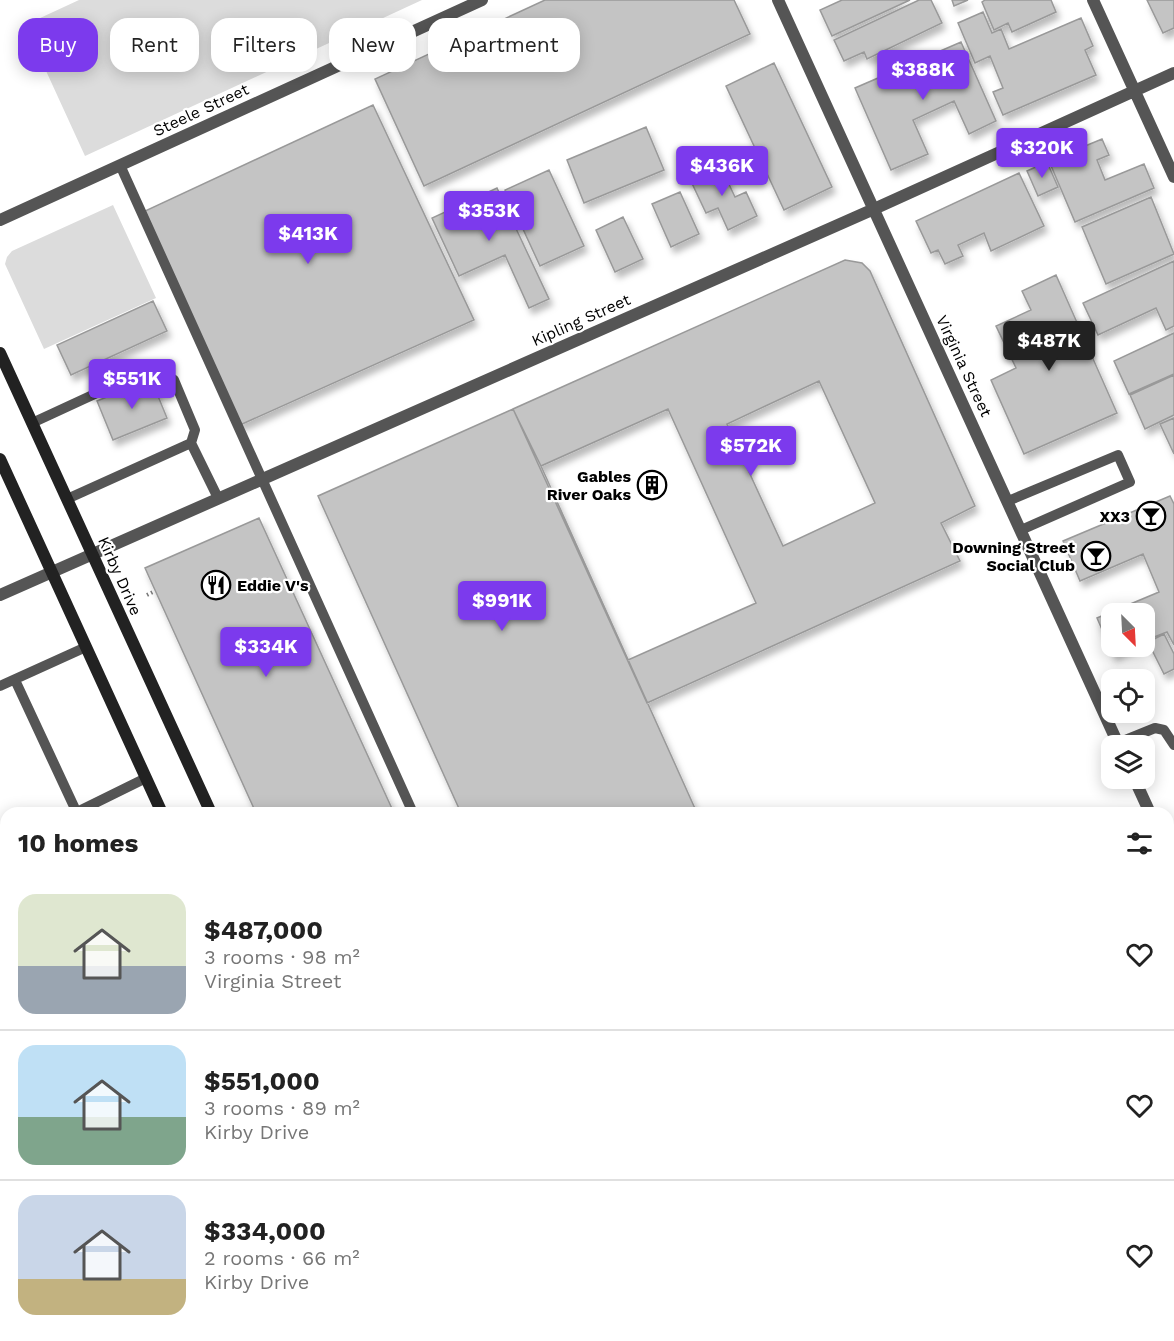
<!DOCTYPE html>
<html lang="en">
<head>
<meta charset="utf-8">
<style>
	:root { --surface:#fff; --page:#f2f2f2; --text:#222; --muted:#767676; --line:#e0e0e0; --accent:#7c3aed }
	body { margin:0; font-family:"Work Sans",sans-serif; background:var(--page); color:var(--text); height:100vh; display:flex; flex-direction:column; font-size:22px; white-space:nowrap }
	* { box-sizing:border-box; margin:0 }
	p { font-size:20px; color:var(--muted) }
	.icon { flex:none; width:33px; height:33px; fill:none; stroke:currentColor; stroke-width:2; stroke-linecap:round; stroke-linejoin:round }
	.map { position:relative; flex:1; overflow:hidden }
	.sheet { position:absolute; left:0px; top:807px; width:1174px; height:534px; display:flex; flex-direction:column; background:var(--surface); border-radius:18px 18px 0 0; box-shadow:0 3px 15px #0003 }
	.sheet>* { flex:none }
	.hud { position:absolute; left:18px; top:18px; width:600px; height:54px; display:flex; gap:12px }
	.needle { width:39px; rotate:156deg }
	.tools { position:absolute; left:1101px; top:603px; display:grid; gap:12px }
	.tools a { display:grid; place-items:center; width:54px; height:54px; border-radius:12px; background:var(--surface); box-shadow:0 3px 15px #0003; font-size:30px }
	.price { position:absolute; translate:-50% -51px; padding:0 14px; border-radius:6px; background:var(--accent); color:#fff; font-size:20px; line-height:39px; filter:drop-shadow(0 2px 3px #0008) }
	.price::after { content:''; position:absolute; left:50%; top:36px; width:18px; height:14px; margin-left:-9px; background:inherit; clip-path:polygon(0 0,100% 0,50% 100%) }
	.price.on { background:#222; color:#fff }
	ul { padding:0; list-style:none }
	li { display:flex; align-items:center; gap:18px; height:150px; padding:0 18px }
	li+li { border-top:2px solid var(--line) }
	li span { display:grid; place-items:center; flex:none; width:168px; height:120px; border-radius:18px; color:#555 }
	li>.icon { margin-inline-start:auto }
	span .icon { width:72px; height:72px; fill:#fffc; stroke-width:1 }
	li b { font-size:26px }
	h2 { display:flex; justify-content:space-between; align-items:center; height:72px; padding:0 18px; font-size:26px }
	.chip { padding:0 21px; border-radius:18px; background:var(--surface); box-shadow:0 3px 15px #0003; font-size:21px; line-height:54px }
	.chip.on { background:var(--accent); color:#fff }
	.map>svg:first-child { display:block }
	.green { fill:#dcdcdc }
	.building { fill:#c4c4c4; stroke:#999; stroke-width:1.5; fill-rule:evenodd; filter:url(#shadow) }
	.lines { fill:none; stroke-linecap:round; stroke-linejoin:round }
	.path { stroke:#777; stroke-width:4; stroke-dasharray:1.5 3; stroke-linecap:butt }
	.service { stroke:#555; stroke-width:10 }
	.minor { stroke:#555; stroke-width:12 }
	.secondary { stroke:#222; stroke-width:12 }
	.primary { stroke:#000; stroke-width:15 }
	.labels { text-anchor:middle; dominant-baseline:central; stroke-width:4.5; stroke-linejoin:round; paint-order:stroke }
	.street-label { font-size:16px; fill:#000; stroke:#fff }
	.poi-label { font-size:16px; font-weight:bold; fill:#000; stroke:#fff; text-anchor:end }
</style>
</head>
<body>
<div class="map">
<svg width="1174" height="1341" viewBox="0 0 1174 1341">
	<defs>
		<filter id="shadow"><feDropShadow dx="3.5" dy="6" stdDeviation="3" flood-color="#0004"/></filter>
	</defs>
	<rect width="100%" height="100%" fill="#fff"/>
	<path class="green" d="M79,0H422L85,156L25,25Z
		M113,205L156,298L44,349L5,264L7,257L12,251Z"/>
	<path class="building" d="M545,0H734L750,34L424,186L375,79Z
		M842,0H910L832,36L820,10Z
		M919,0H931L942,23L867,59L864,52L844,61L834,40Z
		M952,0H968L954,6Z
		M985,0H1051L1056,12L1012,32L1008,23L994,30L982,2Z
		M1147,0H1174V28L1163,33Z
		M983,12L992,33L1001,29L1009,49L1081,18L1093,46L1085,50L1096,75L1003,115L993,92L1003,88L990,56L975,63L958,23Z
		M961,42L996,121L969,134L954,101L913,120L928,154L891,170L855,88Z
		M774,63L832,187L784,210L726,86Z
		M373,105L474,320L240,425L145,211Z
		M646,127L664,170L584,203L567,160Z
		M1102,139L1109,155L1097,160L1105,180L1144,164L1154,188L1075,222L1049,161Z
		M1047,162L1058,187L1038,196L1027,171Z
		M719,163L735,197L746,192L757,216L728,230L718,208L706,213L689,177Z
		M549,170L584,246L540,266L505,190Z
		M1019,173L1044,226L991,251L984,233L958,245L963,256L945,264L938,250L931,253L916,221Z
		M497,188L549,299L529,308L505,255L459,276L432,218Z
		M680,192L699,234L671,247L652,204Z
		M1151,197L1174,254L1106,284L1082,227Z
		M623,217L643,259L615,272L596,230Z
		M845,260L862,263L870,271L975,506L941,523L960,561L647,703L513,409ZM819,381L875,503L783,546L727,424Z
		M1174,261V326L1166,330L1156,308L1098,335L1083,303Z
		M1056,275L1117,413L1024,454L991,380L1016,368L996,326L1031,310L1022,291Z
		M153,301L167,331L71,375L57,345Z
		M1174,333V374L1129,394L1114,361Z
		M1174,375V415L1145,429L1130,395Z
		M151,379L167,418L113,440L97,401Z
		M513,409L541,466L697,813H461L318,496Z
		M668,409L756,603L628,660L541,466Z
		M1174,418V454L1160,424Z
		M1170,496L1174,504V645L1167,632L1144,641V614H1112V646H1132L1113,655L1097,618L1159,592L1143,554L1080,581L1063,541Z
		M259,518L394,813H256L145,568Z
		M1164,634L1174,654V669L1164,674L1148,642Z
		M6,999V1092L0,1095V1002Z
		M79,1335H94L97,1341H66Z
		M795,1335H860L862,1341H797Z
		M1024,1335H1119L1107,1341H1026Z"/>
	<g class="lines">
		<path class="path" d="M147,595L155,591"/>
		<path class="service" d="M120,165L413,813
			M137,375L159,370L174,380L195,430L191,443
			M32,423L125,380
			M67,499L191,443L218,498
			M1008,501L1118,455L1130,482L1021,530
			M15,680L77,813
			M0,686L86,647
			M1118,743L1155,728L1164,730L1174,745
			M77,812L146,778
			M0,885L6,883
			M1168,948L1174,946
			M0,1141L6,1144
			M1168,1147L1174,1144
			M0,1309L6,1323
			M1168,1318L1174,1314
			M753,1335L756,1341
			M1136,1341L1144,1335"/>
		<path class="minor" d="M778,0L1119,746
			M1093,0L1174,177
			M0,220L482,0
			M0,595L874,209L1174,73
			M1134,778L1150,813
			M1168,854L1174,866
			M890,1335L893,1341
			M0,1339L8,1335"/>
		<path class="secondary" d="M0,353L211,813
			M0,459L162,813
			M398,1335L401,1341
			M453,1335L456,1341"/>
		<path class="primary" d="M1168,1055L1174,1052
			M582,1341L594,1335
			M673,1341L684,1335"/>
	</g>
	<defs>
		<g id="building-ring" transform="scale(1.5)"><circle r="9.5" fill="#fff" stroke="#000" stroke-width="1.5"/><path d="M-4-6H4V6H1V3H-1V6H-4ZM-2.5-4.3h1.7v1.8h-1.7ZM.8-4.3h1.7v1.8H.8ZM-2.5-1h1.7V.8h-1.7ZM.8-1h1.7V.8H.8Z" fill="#000"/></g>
		<g id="bar-ring" transform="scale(1.5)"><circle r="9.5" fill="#fff" stroke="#000" stroke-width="1.5"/><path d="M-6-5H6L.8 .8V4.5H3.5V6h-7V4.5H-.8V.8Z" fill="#000"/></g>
		<g id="restaurant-ring" transform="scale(1.5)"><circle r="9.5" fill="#fff" stroke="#000" stroke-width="1.5"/><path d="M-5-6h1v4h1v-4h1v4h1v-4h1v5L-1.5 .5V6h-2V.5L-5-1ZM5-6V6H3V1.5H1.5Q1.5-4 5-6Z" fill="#000"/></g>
	</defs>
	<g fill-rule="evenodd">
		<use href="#building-ring" x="652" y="485"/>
		<use href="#bar-ring" x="1151" y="516"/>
		<use href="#bar-ring" x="1096" y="556"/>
		<use href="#restaurant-ring" x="216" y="585"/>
	</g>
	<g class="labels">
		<g class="street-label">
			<text transform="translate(201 110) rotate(-25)">Steele Street</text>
			<text transform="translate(581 320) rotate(-24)">Kipling Street</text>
			<text transform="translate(964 366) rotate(65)">Virginia Street</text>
			<text transform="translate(120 576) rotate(66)">Kirby Drive</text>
		</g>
		<g class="poi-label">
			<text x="631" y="476">Gables<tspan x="631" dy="18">River Oaks</tspan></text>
			<text x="1130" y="516">XX3</text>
			<text x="1075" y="547">Downing Street<tspan x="1075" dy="18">Social Club</tspan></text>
			<text x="237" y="585" text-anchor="start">Eddie V's</text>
		</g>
	</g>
</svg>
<div class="tools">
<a><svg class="needle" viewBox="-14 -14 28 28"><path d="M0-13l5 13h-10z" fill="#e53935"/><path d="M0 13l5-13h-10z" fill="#767676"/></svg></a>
<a><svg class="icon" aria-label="locate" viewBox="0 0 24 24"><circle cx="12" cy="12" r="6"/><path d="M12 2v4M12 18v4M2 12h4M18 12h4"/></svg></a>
<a><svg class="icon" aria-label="layers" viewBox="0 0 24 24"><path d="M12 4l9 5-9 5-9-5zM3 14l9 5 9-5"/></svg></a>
</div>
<b class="price" style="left:923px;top:101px">$388K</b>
<b class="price" style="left:1042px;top:179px">$320K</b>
<b class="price" style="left:722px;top:197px">$436K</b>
<b class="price" style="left:489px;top:242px">$353K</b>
<b class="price" style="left:308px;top:265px">$413K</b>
<b class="price on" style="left:1049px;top:372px">$487K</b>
<b class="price" style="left:132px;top:410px">$551K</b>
<b class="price" style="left:751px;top:477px">$572K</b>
<b class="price" style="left:502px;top:632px">$991K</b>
<b class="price" style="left:266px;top:678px">$334K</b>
<div class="hud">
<a class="chip on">Buy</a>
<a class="chip">Rent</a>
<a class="chip">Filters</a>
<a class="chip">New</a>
<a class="chip">Apartment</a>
</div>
<section class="sheet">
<h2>10 homes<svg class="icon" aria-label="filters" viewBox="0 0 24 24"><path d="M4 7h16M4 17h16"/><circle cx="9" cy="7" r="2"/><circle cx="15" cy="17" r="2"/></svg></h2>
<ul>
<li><span style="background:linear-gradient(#dfe7d0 60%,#9aa5b1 0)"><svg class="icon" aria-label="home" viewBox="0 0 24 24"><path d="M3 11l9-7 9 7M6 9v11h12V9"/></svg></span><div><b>$487,000</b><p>3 rooms · 98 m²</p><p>Virginia Street</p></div><svg class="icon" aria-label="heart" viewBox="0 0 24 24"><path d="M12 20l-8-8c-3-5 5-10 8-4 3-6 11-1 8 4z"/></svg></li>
<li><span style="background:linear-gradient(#bfe0f5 60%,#7fa58c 0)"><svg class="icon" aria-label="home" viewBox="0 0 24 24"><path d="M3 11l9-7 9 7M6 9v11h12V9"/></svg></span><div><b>$551,000</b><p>3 rooms · 89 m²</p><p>Kirby Drive</p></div><svg class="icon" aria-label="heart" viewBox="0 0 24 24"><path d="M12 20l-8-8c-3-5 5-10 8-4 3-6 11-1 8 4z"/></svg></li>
<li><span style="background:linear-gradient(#c9d6e8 70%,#c2b280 0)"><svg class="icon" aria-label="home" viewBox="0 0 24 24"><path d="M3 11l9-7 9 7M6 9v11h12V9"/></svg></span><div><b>$334,000</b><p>2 rooms · 66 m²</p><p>Kirby Drive</p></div><svg class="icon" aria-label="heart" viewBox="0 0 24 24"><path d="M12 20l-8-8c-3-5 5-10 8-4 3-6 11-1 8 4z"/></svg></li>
</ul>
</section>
</div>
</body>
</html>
